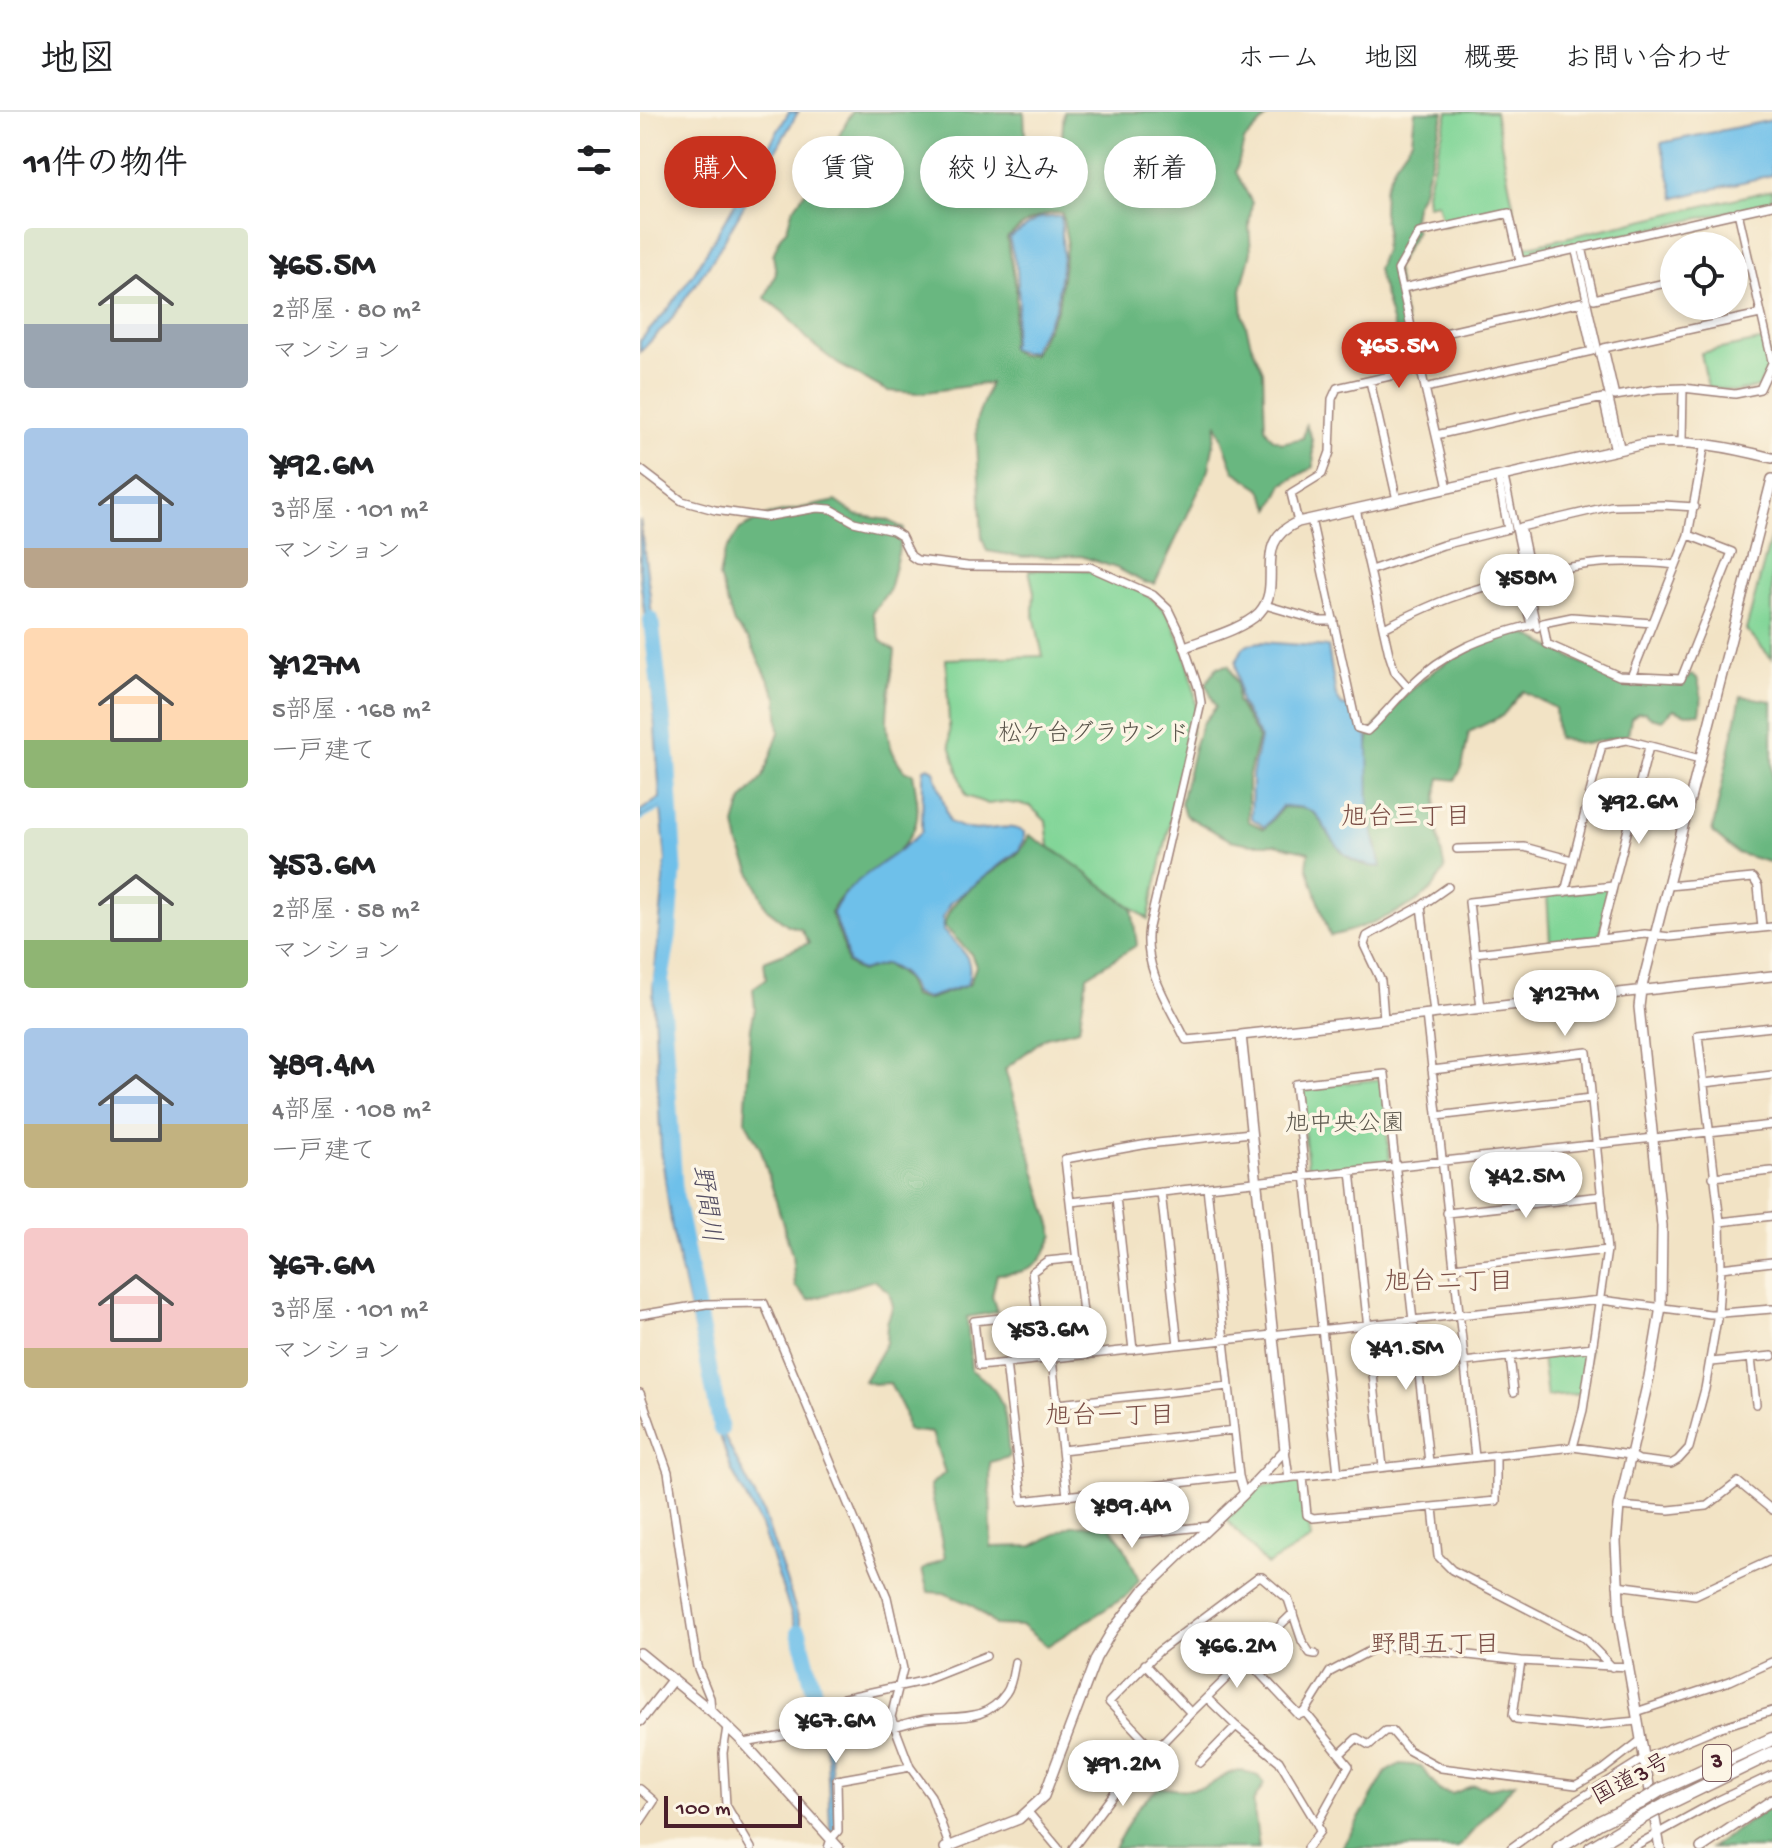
<!DOCTYPE html>
<html lang="ja">
<head>
<meta charset="utf-8">
<style>
	:root { --surface:#fff; --page:#f2f2f2; --text:#202124; --muted:#757577; --line:#e0e0e0; --accent:#c8321e }
	body { margin:0; font-family:"Gochi Hand","Klee One",sans-serif; background:var(--page); color:var(--text); height:100vh; display:flex; flex-direction:column; font-size:30px; white-space:nowrap }
	* { box-sizing:border-box; margin:0 }
	p { font-size:26px; color:var(--muted) }
	.icon { flex:none; width:44px; height:44px; fill:none; stroke:currentColor; stroke-width:2; stroke-linecap:round; stroke-linejoin:round }
	.map { position:relative; flex:1; overflow:hidden }
	.drawer { display:flex; flex-direction:column; background:var(--surface); width:640px }
	.drawer>* { flex:none }
	.top-card { position:absolute; left:24px; top:24px; width:760px; height:72px; display:flex; gap:16px }
	.controls { position:absolute; left:1020px; top:120px; display:grid; gap:16px }
	.controls a { display:grid; place-items:center; width:88px; height:88px; border-radius:50%; background:var(--surface); box-shadow:0 4px 12px #0003; font-size:40px }
	.scale { position:absolute; left:24px; bottom:20px; width:138px; box-sizing:border-box; padding-left:8px; border:4px solid #4a1f2b; border-top:0; font-size:22px; line-height:28px; white-space:nowrap; color:#4a1f2b; -webkit-text-stroke:6px #fcf5e5; paint-order:stroke }
	.price { position:absolute; translate:-50% -68px; padding:0 18px; border-radius:28px; background:#fff; color:#222; font-size:26px; line-height:52px; filter:drop-shadow(0 2px 4px #0008) }
	.price::after { content:''; position:absolute; left:50%; top:48px; width:24px; height:18px; margin-left:-12px; background:inherit; clip-path:polygon(0 0,100% 0,50% 100%) }
	.price.on { background:var(--accent); color:#fff }
	ul { padding:0; list-style:none }
	li { display:flex; align-items:center; gap:24px; height:200px; padding:0 24px }
	li span { display:grid; place-items:center; flex:none; width:224px; height:160px; border-radius:8px; color:#555 }
	li>.icon { margin-inline-start:auto }
	span .icon { width:96px; height:96px; fill:#fffc; stroke-width:1 }
	li b { font-size:34px }
	h2 { display:flex; justify-content:space-between; align-items:center; height:96px; padding:0 24px; font-size:34px }
	.pill { padding:0 28px; border-radius:36px; background:var(--surface); box-shadow:0 4px 12px #0003; font-size:28px; line-height:72px }
	.pill.on { background:var(--accent); color:#fff }
	header { display:flex; align-items:center; gap:48px; box-sizing:border-box; height:112px; padding:0 40px; background:var(--surface); border-bottom:2px solid var(--line) }
	header strong { font-size:38px }
	nav { display:flex; gap:44px; margin-inline-start:auto; font-size:28px }
	main { display:flex; flex:1; min-height:0 }
	.map>svg:first-child { display:block }
	.green { fill:#82d698; stroke:#667a62; stroke-width:2 }
	.forest { fill:#69b780; stroke:#5a6b56; stroke-width:2; fill-rule:evenodd }
	.water { fill:#6ec0ea; stroke:#5c708a; stroke-width:2 }
	.lines { fill:none; stroke-linecap:round; stroke-linejoin:round }
	.stream { stroke:#6ec0ea; stroke-width:3 }
	.river { stroke:#6ec0ea; stroke-width:16 }
	.pedestrian-casing { stroke:#9e8178; stroke-width:9 }
	.minor-casing { stroke:#9e8178; stroke-width:10 }
	.tertiary-casing { stroke:#9e8178; stroke-width:12 }
	.trunk-casing { stroke:#9e8178; stroke-width:15 }
	.pedestrian { stroke:#fff; stroke-width:6 }
	.minor { stroke:#fff; stroke-width:7 }
	.tertiary { stroke:#fff; stroke-width:9 }
	.trunk { stroke:#fff; stroke-width:12 }
	.trunk-bridge-casing { stroke:#9e8178; stroke-width:15; stroke-linecap:butt }
	.trunk-bridge { stroke:#fff; stroke-width:12 }
	.labels { text-anchor:middle; dominant-baseline:central; stroke-width:7; stroke-linejoin:round; paint-order:stroke }
	.shield { fill:#fcf5e5; stroke:#7f5f63; stroke-width:2 }
	.shield-label { font-size:22px; font-weight:bold; fill:#4a1f2b }
	.park-label { font-size:24px; fill:#5b564c; stroke:#fcf5e5 }
	.street-label { font-size:24px; fill:#4a1f2b; stroke:#fcf5e5 }
	.neighbourhood-label { font-size:26px; fill:#7b4f47; stroke:#fcf5e5 }
	.water-label { font-size:26px; font-style:italic; fill:#554f64; stroke:#fcf5e5 }
</style>
</head>
<body>
<header>
<strong>地図</strong>
<nav><a>ホーム</a><a>地図</a><a>概要</a><a>お問い合わせ</a></nav>
</header>
<main>
<section class="drawer">
<h2>11件の物件<svg class="icon" aria-label="filters" viewBox="0 0 24 24"><path d="M4 7h16M4 17h16"/><circle cx="9" cy="7" r="2"/><circle cx="15" cy="17" r="2"/></svg></h2>
<ul>
<li><span style="background:linear-gradient(#dfe7d0 60%,#9aa5b1 0)"><svg class="icon" aria-label="home" viewBox="0 0 24 24"><path d="M3 11l9-7 9 7M6 9v11h12V9"/></svg></span><div><b>¥65.5M</b><p>2部屋 · 80 m²</p><p>マンション</p></div></li>
<li><span style="background:linear-gradient(#a9c7e8 75%,#b9a48a 0)"><svg class="icon" aria-label="home" viewBox="0 0 24 24"><path d="M3 11l9-7 9 7M6 9v11h12V9"/></svg></span><div><b>¥92.6M</b><p>3部屋 · 101 m²</p><p>マンション</p></div></li>
<li><span style="background:linear-gradient(#ffd9b3 70%,#8fb573 0)"><svg class="icon" aria-label="home" viewBox="0 0 24 24"><path d="M3 11l9-7 9 7M6 9v11h12V9"/></svg></span><div><b>¥127M</b><p>5部屋 · 168 m²</p><p>一戸建て</p></div></li>
<li><span style="background:linear-gradient(#dfe7d0 70%,#8fb573 0)"><svg class="icon" aria-label="home" viewBox="0 0 24 24"><path d="M3 11l9-7 9 7M6 9v11h12V9"/></svg></span><div><b>¥53.6M</b><p>2部屋 · 58 m²</p><p>マンション</p></div></li>
<li><span style="background:linear-gradient(#a9c7e8 60%,#c2b280 0)"><svg class="icon" aria-label="home" viewBox="0 0 24 24"><path d="M3 11l9-7 9 7M6 9v11h12V9"/></svg></span><div><b>¥89.4M</b><p>4部屋 · 108 m²</p><p>一戸建て</p></div></li>
<li><span style="background:linear-gradient(#f6c9c9 75%,#c2b280 0)"><svg class="icon" aria-label="home" viewBox="0 0 24 24"><path d="M3 11l9-7 9 7M6 9v11h12V9"/></svg></span><div><b>¥67.6M</b><p>3部屋 · 101 m²</p><p>マンション</p></div></li>
</ul>
</section>
<div class="map">
<svg width="1132" height="1736" viewBox="0 0 1132 1736">
	<rect width="100%" height="100%" fill="#fcf5e5"/>
	<filter id="ink" filterUnits="userSpaceOnUse"><feTurbulence type="fractalNoise" baseFrequency=".0125" numOctaves="2"/><feDisplacementMap in="SourceGraphic" scale="16" xChannelSelector="R" yChannelSelector="G"/><feConvolveMatrix kernelMatrix="1 2 1 2 8 2 1 2 1" color-interpolation-filters="sRGB"/></filter>
	<filter id="wash" filterUnits="userSpaceOnUse"><feTurbulence type="fractalNoise" baseFrequency=".006" numOctaves="4" result="noise"/><feDisplacementMap in="SourceGraphic" scale="32" xChannelSelector="R" yChannelSelector="G"/><feGaussianBlur stdDeviation="1.8" result="paint"/><feColorMatrix in="noise" values="0 0 0 0 0 0 0 0 0 0 0 0 0 0 0 0 0 1.4 0 .05"/><feComposite in="paint" operator="in"/></filter>
	<g filter="url(#wash)">
		<rect width="100%" height="100%" fill="#f2e3c5"/>
		<path class="green" d="M808,0H855L874,97L803,114L797,91L787,93L786,80Z
			M1132,78V90L883,146L881,136Z
			M1125,228L1131,250L1119,275L1095,280L1068,275L1061,241Z
			M1132,420V547L1106,518Z
			M440,457C464,463 495,474 515,489C538,506 556,571 556,599L508,807L409,734L406,709L390,694L363,690L348,692L326,684L310,633L306,547L403,544L393,499L394,480L389,458Z
			M972,776L959,824L910,830L907,783Z
			M742,967L750,1050L668,1057L660,976Z
			M949,1238L942,1282L907,1285L902,1245Z
			M662,1369L671,1427L627,1453L586,1407L618,1375Z"/>
		<path class="forest" d="M212,0H384L386,41L392,62L419,61L424,0H632L604,29L596,60L612,91L609,113L611,140L601,178L603,202L611,232L623,259L625,316L632,326L642,331L663,326L666,313L672,327L674,355L643,372L631,397L620,376L594,359L577,312L569,357L515,472L503,470L479,457L441,444L383,445L347,439L342,426L336,310L350,271L279,281L247,279L198,252L172,232L144,201L125,186L136,161L133,143L141,123L147,117L152,99L182,55ZM414,101H422L427,129L418,196L393,242L380,243L370,237L376,192V175L367,126C382,112 395,104 414,101Z
			M775,0H804L783,78L775,94L772,112L776,119L755,156L775,254L748,261L755,252L763,248L737,157L744,138L746,118L743,99L744,77L755,52L772,28Z
			M196,389L216,403L248,408L264,417L249,478L232,501L241,529L255,539C251,581 234,626 266,660L273,661C275,676 280,696 276,711C264,752 207,763 191,801L204,835L207,851L220,860L244,853C261,860 267,866 272,884L286,888L329,873L336,854L331,842L305,815C303,786 359,759 379,740C384,736 386,729 389,723L426,746L492,796L497,833L447,864L439,917L406,925L365,957L414,1123C399,1155 393,1161 357,1162L352,1184L357,1200L327,1205L331,1258C369,1282 365,1304 369,1345L350,1350L351,1435L393,1434L431,1414L468,1412L483,1432L499,1468L488,1483L407,1534L382,1514L355,1513L332,1493L304,1481L288,1480L282,1458L305,1446L290,1373L305,1361L292,1321L267,1318L264,1299L250,1271L233,1272L224,1269L246,1231L247,1211L253,1194L249,1180L234,1168L169,1188L155,1174L152,1143L121,1038L105,1008L111,915L115,897L113,876L126,867L124,849L169,831L161,817L148,813L127,797L99,733L95,713L102,688L123,665L139,620L137,585L109,528L94,512L79,465L84,442L100,417L128,403Z
			M875,520L888,523L979,570H1038L1045,568L1051,562L1057,566C1061,578 1063,588 1060,601L1046,602L1034,597L1022,608L1011,605L1005,600L998,601L991,606L988,623L944,632L917,626L915,596L883,579L862,604L829,620L822,656L815,668L800,666C792,697 798,726 805,758C800,764 796,773 790,779C772,797 716,819 690,824L667,754L669,740L635,732H611L590,728L545,703L541,691L554,635L562,612L576,595L566,572L577,555L589,553L597,572V589L618,626L608,666V709L624,717L643,695C653,696 665,694 674,701C678,704 679,707 682,712C697,735 708,755 740,755C739,737 732,719 729,701C727,683 726,644 729,627C732,615 743,606 751,598C789,558 822,535 875,520Z
			M1101,584L1132,589V751L1097,741L1072,720Z
			M760,1652L781,1654L800,1679L812,1682L834,1673L850,1676L875,1671L818,1736H702L746,1660Z
			M601,1658L618,1664L624,1672L613,1690L619,1736H474L498,1695L519,1675C535,1677 550,1680 566,1674C581,1669 582,1661 601,1658Z
			M1132,1694V1736H1071Z"/>
		<path class="water" d="M149,0H158L75,144L29,210L0,240V229L28,197L55,159Z
			M1132,8V63L1035,86L1021,31Z
			M421,104L423,144L416,196L391,240H380L371,236L379,190L377,158L369,126L399,106Z
			M0,408L10,483L32,750L19,870L24,1009L30,1069L73,1283L86,1328L123,1400L175,1555L190,1643L198,1736H191L187,1645L168,1551L121,1414L92,1359L74,1306L32,1117L21,1038L13,877L26,749L21,696L0,706V699L20,686L10,545L0,465Z
			M621,530L688,535L696,584L702,593L708,594L728,625L729,704L741,755C708,754 697,736 682,711C679,707 678,703 674,701C665,694 653,695 642,694L625,715L611,706L612,663L620,626L600,590L596,550L603,536L608,532Z
			M288,655L294,658L310,710C341,728 361,707 384,720V728L379,738L310,791L303,805V819C321,837 336,845 327,873L287,886L274,882C269,865 261,859 245,852L221,859L208,850L205,833L193,801C208,765 255,748 282,719L283,665L284,657Z"/>
		<g class="lines">
			<path class="stream" d="M0,708L30,692"/>
			<path class="river" d="M11,507L28,650L34,750L29,822L21,868L35,1081L81,1317
				M159,1520L182,1610"/>
		</g>
	</g>
	<g filter="url(#ink)">
		<g class="lines">
			<g class="pedestrian-casing">
				<path id="pedestrian" d="M935,137L981,337
					M864,363L897,516"/>
			</g>
			<g class="minor-casing">
				<path id="minor" d="M1098,100L1132,249
					M942,135L954,187L1034,169
					M1094,156L1109,152
					M763,176L1132,93
					M1120,202L964,236L975,284L1017,277L1043,276L1095,282L1120,277L1132,251
					M774,228L941,190L952,239L785,276
					M730,269L757,388
					M796,323L963,286L975,339
					M1042,330L1043,276
					M0,357L42,389L75,398L125,405L177,396L191,397L214,410L253,419L261,424L271,444L277,448L327,454L450,455L513,483L528,497L540,522L559,578L561,591L509,815C502,855 529,893 546,928L601,923
					M808,376L758,158L779,121L869,101L880,149
					M716,397L749,542L755,560L768,575
					M671,407L717,616L727,619C743,605 755,588 770,574C805,539 844,525 891,513L880,466C825,478 793,491 744,516
					M658,410L651,381L682,362L690,340L692,287L697,276L781,257
					M1036,453C978,447 948,450 891,463L881,415L971,394L1023,393L1055,395
					M731,458L803,433L868,417L858,365
					M625,493L680,509H694
					M1012,511L932,505L903,511L907,532L979,564L1041,567L1092,440L1048,423
					M991,565L1048,423L1065,331
					M817,737L884,735L932,748
					M1028,774L1113,766L1118,774L1122,816
					M925,780L962,633L987,628L1060,647
					M781,794L794,901
					M960,826L1009,635
					M835,841L1005,822L1030,825L1132,815
					M841,896L829,790L973,774
					M786,902L835,1345
					M744,907L741,869L724,833L727,824L781,794L808,775
					M792,958L947,940L967,1138L943,1298L933,1335
					M1064,971L1132,963
					M797,1004L951,986
					M711,1059L743,1355
					M1073,1065L1132,1059
					M567,1075L599,1364L604,1382
					M521,1080L538,1233
					M476,1085L493,1238
					M431,1090L1132,1013
					M807,1101L962,1084
					M1080,1110L1132,1104
					M437,1146L407,1149L392,1160L397,1202L334,1209L339,1254L961,1188L1070,1202L1132,1197
					M813,1155L967,1138
					M1081,1156L1132,1150
					M0,1203L66,1192L124,1191L247,1485L263,1557L251,1605L270,1655L291,1684L310,1736
					M448,1243L425,1047L508,1032L611,1021
					M870,1245L874,1280
					M1111,1246L1116,1292
					M412,1247L427,1384
					M824,1250L953,1235
					M1071,1250L1132,1244
					M366,1251L382,1389L599,1364
					M0,1281L28,1360L57,1554L70,1586L71,1599
					M417,1292L589,1274
					M422,1338L594,1318
					M645,1338L649,1366
					M698,1361L655,972L745,962L789,1350
					M663,1364L667,1403L673,1406L856,1389V1343
					M618,1369L933,1335L990,1343L999,1348L1031,1352L1038,1348L1049,1336L1065,1277L1078,1201L1081,1156L1080,1110L1058,923L1132,915
					M467,1380L470,1407L486,1423L570,1414
					M979,1394L1029,1398L1067,1394L1098,1370L1132,1398
					M793,1396L798,1444L812,1458L944,1526L972,1555
					M977,1473L1055,1483L1129,1449
					M881,1549L873,1603L876,1607L944,1614L997,1609
					M505,1552L551,1601
					M567,1586L596,1614L639,1649L677,1712L709,1654L665,1600L659,1603L607,1548
					M665,1600L690,1560L741,1533L881,1549L989,1555
					M996,1600L1090,1569L1132,1550
					M206,1613L204,1586L283,1569L346,1544
					M87,1615L83,1641L86,1693L111,1736
					M254,1615C264,1612 274,1609 285,1607C315,1603 345,1612 366,1581C372,1573 373,1560 375,1550
					M104,1631L251,1605
					M515,1639L469,1590L519,1539L618,1465H622L648,1487L662,1529L670,1541L675,1542
					M700,1642L717,1626L729,1633L745,1619H752L768,1638L801,1656L936,1673L964,1657L1000,1629
					M560,1651L596,1614
					M0,1677L14,1689L0,1710
					M388,1700L418,1736
					M188,1736L191,1727L198,1719L197,1668L270,1655
					M433,1736L475,1680L551,1601L653,1501
					M667,1736L680,1719L677,1712
					M871,1736L930,1693L1003,1647L1075,1617L1132,1599
					M991,1736L1077,1689L1132,1663"/>
			</g>
			<g class="tertiary-casing">
				<path id="tertiary" d="M545,535C568,526 601,518 619,501C646,472 609,431 658,410L1004,332C1049,327 1089,335 1132,346
					M0,1541L71,1599L104,1631L199,1736
					M0,1609L33,1567
					M305,1736L379,1707L404,1684L456,1546L472,1519L503,1479L604,1382L645,1338L601,923L1132,864
					M1020,1736L980,1507L976,1430L979,1394L1009,1265L1021,1195L1022,1114L999,895L1001,878L1132,367
					M1061,1736L1132,1688"/>
			</g>
			<g class="trunk-casing">
				<path id="trunk" d="M1022,1677L1132,1627
					M1025,1693L1132,1641
					M919,1736L960,1710L1001,1690
					M951,1736L1003,1705"/>
			</g>
			<use href="#pedestrian" class="pedestrian"/>
			<use href="#minor" class="minor"/>
			<use href="#tertiary" class="tertiary"/>
			<use href="#trunk" class="trunk"/>
			<g class="trunk-bridge-casing">
				<path id="trunk-bridge" d="M1001,1690L1022,1677
					M1003,1705L1025,1693"/>
			</g>
			<use href="#trunk-bridge" class="trunk-bridge"/>
		</g>
	</g>
	<g class="labels">
		<rect class="shield" x="1063" y="1633" width="28" height="36" rx="6"/>
		<g class="shield-label">
			<text x="1077" y="1651">3</text>
		</g>
		<g class="park-label">
			<text x="454" y="623">松ケ台グラウンド</text>
			<text x="705" y="1013">旭中央公園</text>
		</g>
		<g class="street-label">
			<text transform="translate(992 1669) rotate(-28)">国道3号</text>
		</g>
		<g class="neighbourhood-label">
			<text x="766" y="707">旭台三丁目</text>
			<text x="809" y="1172">旭台二丁目</text>
			<text x="470" y="1306">旭台一丁目</text>
			<text x="795" y="1535">野間五丁目</text>
		</g>
		<g class="water-label">
			<text transform="translate(64 1092) rotate(82)">野間川</text>
		</g>
	</g>
</svg>
<div class="controls">
<a><svg class="icon" aria-label="locate" viewBox="0 0 24 24"><circle cx="12" cy="12" r="6"/><path d="M12 2v4M12 18v4M2 12h4M18 12h4"/></svg></a>
</div>
<div class="scale">100 m</div>
<b class="price on" style="left:759px;top:278px">¥65.5M</b>
<b class="price" style="left:887px;top:510px">¥58M</b>
<b class="price" style="left:999px;top:734px">¥92.6M</b>
<b class="price" style="left:925px;top:926px">¥127M</b>
<b class="price" style="left:886px;top:1108px">¥42.5M</b>
<b class="price" style="left:409px;top:1262px">¥53.6M</b>
<b class="price" style="left:766px;top:1280px">¥41.5M</b>
<b class="price" style="left:492px;top:1438px">¥89.4M</b>
<b class="price" style="left:597px;top:1578px">¥66.2M</b>
<b class="price" style="left:196px;top:1653px">¥67.6M</b>
<b class="price" style="left:483px;top:1696px">¥91.2M</b>
<div class="top-card">
<a class="pill on">購入</a>
<a class="pill">賃貸</a>
<a class="pill">絞り込み</a>
<a class="pill">新着</a>
</div>
</div>
</main>
</body>
</html>
